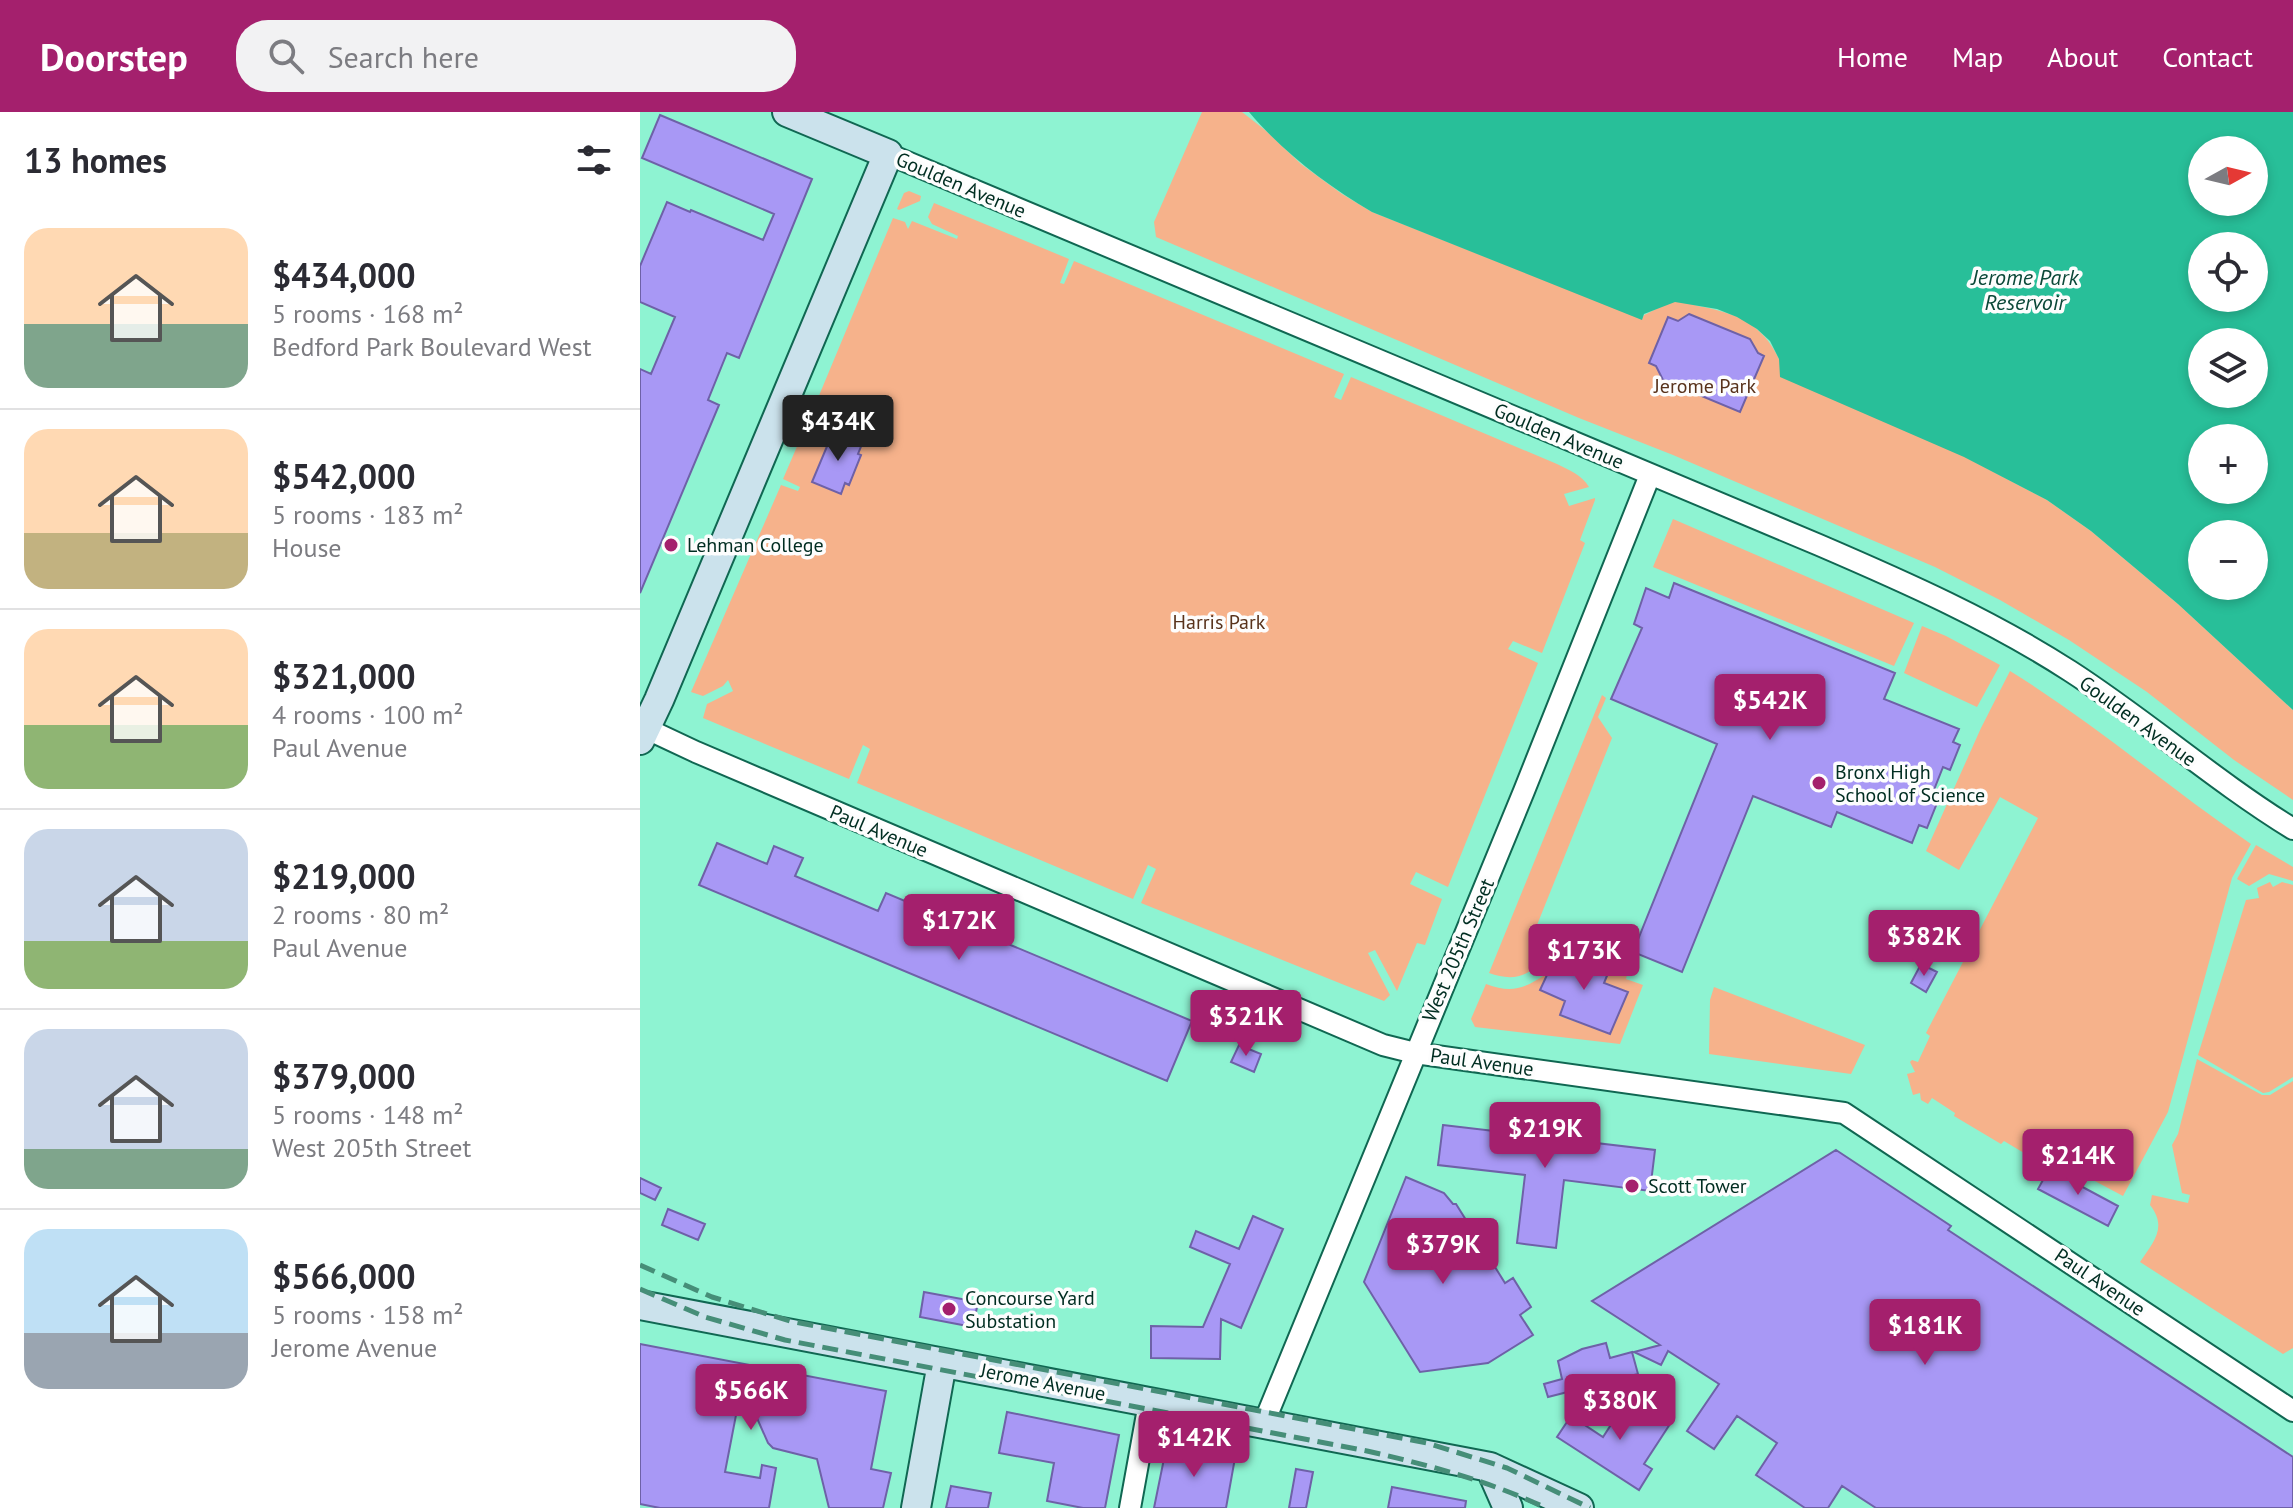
<!DOCTYPE html>
<html lang="en">
<head>
<meta charset="utf-8">
<style>
	:root { --surface:#fff; --page:#f2f2f3; --text:#2b2b33; --muted:#7c7c81; --line:#e1e1e2; --accent:#a4206d }
	body { margin:0; font-family:"PT Sans",sans-serif; background:var(--page); color:var(--text); height:100vh; display:flex; flex-direction:column; font-size:30px; white-space:nowrap }
	* { box-sizing:border-box; margin:0 }
	p { font-size:26px; color:var(--muted) }
	.icon { flex:none; width:44px; height:44px; fill:none; stroke:currentColor; stroke-width:2; stroke-linecap:round; stroke-linejoin:round }
	.map { position:relative; flex:1; overflow:hidden }
	.details { display:flex; flex-direction:column; background:var(--surface); width:640px }
	.details>* { flex:none }
	.needle { width:52px; rotate:82deg }
	.fabs { position:absolute; left:1548px; top:24px; display:grid; gap:16px }
	.fabs a { display:grid; place-items:center; width:80px; height:80px; border-radius:50%; background:var(--surface); box-shadow:0 4px 12px #0003; font-size:40px }
	.price { position:absolute; translate:-50% -68px; padding:0 18px; border-radius:8px; background:var(--accent); color:#fff; font-size:26px; line-height:52px; filter:drop-shadow(0 2px 4px #0008) }
	.price::after { content:''; position:absolute; left:50%; top:48px; width:24px; height:18px; margin-left:-12px; background:inherit; clip-path:polygon(0 0,100% 0,50% 100%) }
	.price.on { background:#222; color:#fff }
	ul { padding:0; list-style:none }
	li { display:flex; align-items:center; gap:24px; height:200px; padding:0 24px }
	li+li { border-top:2px solid var(--line) }
	li span { display:grid; place-items:center; flex:none; width:224px; height:160px; border-radius:24px; color:#555 }
	li>.icon { margin-inline-start:auto }
	span .icon { width:96px; height:96px; fill:#fffc; stroke-width:1 }
	li b { font-size:34px }
	h2 { display:flex; justify-content:space-between; align-items:center; height:96px; padding:0 24px; font-size:34px }
	header { display:flex; align-items:center; gap:48px; box-sizing:border-box; height:112px; padding:0 40px; background:var(--accent); color:#fff }
	header strong { font-size:38px }
	nav { display:flex; gap:44px; margin-inline-start:auto; font-size:28px }
	.search { width:560px; height:72px; background:var(--page); display:flex; align-items:center; gap:20px; box-sizing:border-box; padding:0 28px; border-radius:32px; color:var(--muted); font-size:30px }
	main { display:flex; flex:1; min-height:0 }
	.map>svg:first-child { display:block }
	.green { fill:#f6b28b }
	.water { fill:#28bf99; fill-rule:evenodd }
	.building { fill:#a898f5; stroke:#6e61a7; stroke-width:2 }
	.lines { fill:none; stroke-linecap:round; stroke-linejoin:round }
	.street-casing { stroke:#106752; stroke-width:24 }
	.secondary-casing { stroke:#106752; stroke-width:32 }
	.street { stroke:#fff; stroke-width:20 }
	.secondary { stroke:#cbe2ec; stroke-width:28 }
	.rail { stroke:#468e78; stroke-width:5; stroke-dasharray:16 8; stroke-linecap:butt }
	.poi-dot { fill:#a4206d; stroke:#fdfdfd; stroke-width:3 }
	.labels { text-anchor:middle; dominant-baseline:central; stroke-width:7; stroke-linejoin:round; paint-order:stroke }
	.street-label { font-size:20px; fill:#002d21; stroke:#fdfdfd }
	.park-label { font-size:20px; fill:#58321b; stroke:#fdfdfd }
	.poi-label { font-size:20px; fill:#002d21; stroke:#fdfdfd; text-anchor:start }
	.water-label { font-size:22px; font-style:italic; fill:#0b4838; stroke:#fdfdfd }
</style>
</head>
<body>
<header>
<strong>Doorstep</strong>
<div class="search"><svg class="icon" aria-label="search" viewBox="0 0 24 24"><circle cx="10" cy="10" r="6"/><path d="M15 15l6 6"/></svg>Search here</div>
<nav><a>Home</a><a>Map</a><a>About</a><a>Contact</a></nav>
</header>
<main>
<section class="details">
<h2>13 homes<svg class="icon" aria-label="filters" viewBox="0 0 24 24"><path d="M4 7h16M4 17h16"/><circle cx="9" cy="7" r="2"/><circle cx="15" cy="17" r="2"/></svg></h2>
<ul>
<li><span style="background:linear-gradient(#ffd9b3 60%,#7fa58c 0)"><svg class="icon" aria-label="home" viewBox="0 0 24 24"><path d="M3 11l9-7 9 7M6 9v11h12V9"/></svg></span><div><b>$434,000</b><p>5 rooms · 168 m²</p><p>Bedford Park Boulevard West</p></div></li>
<li><span style="background:linear-gradient(#ffd9b3 65%,#c2b280 0)"><svg class="icon" aria-label="home" viewBox="0 0 24 24"><path d="M3 11l9-7 9 7M6 9v11h12V9"/></svg></span><div><b>$542,000</b><p>5 rooms · 183 m²</p><p>House</p></div></li>
<li><span style="background:linear-gradient(#ffd9b3 60%,#8fb573 0)"><svg class="icon" aria-label="home" viewBox="0 0 24 24"><path d="M3 11l9-7 9 7M6 9v11h12V9"/></svg></span><div><b>$321,000</b><p>4 rooms · 100 m²</p><p>Paul Avenue</p></div></li>
<li><span style="background:linear-gradient(#c9d6e8 70%,#8fb573 0)"><svg class="icon" aria-label="home" viewBox="0 0 24 24"><path d="M3 11l9-7 9 7M6 9v11h12V9"/></svg></span><div><b>$219,000</b><p>2 rooms · 80 m²</p><p>Paul Avenue</p></div></li>
<li><span style="background:linear-gradient(#c9d6e8 75%,#7fa58c 0)"><svg class="icon" aria-label="home" viewBox="0 0 24 24"><path d="M3 11l9-7 9 7M6 9v11h12V9"/></svg></span><div><b>$379,000</b><p>5 rooms · 148 m²</p><p>West 205th Street</p></div></li>
<li><span style="background:linear-gradient(#bfe0f5 65%,#9aa5b1 0)"><svg class="icon" aria-label="home" viewBox="0 0 24 24"><path d="M3 11l9-7 9 7M6 9v11h12V9"/></svg></span><div><b>$566,000</b><p>5 rooms · 158 m²</p><p>Jerome Avenue</p></div></li>
</ul>
</section>
<div class="map">
<svg width="1653" height="1396" viewBox="0 0 1653 1396">
	<rect width="100%" height="100%" fill="#8ef3d2"/>
	<path class="green" d="M562,0H602L625,18L661,52L702,82L732,100L1002,207L1004,203C1013,199 1024,192 1033,190C1041,189 1051,192 1058,194C1096,201 1122,211 1139,247L1407,388L1451,419L1538,492L1653,598V688L1594,648L1507,580L1429,528L1360,488L1295,455L1033,343L939,306L516,125L514,110Z
		M269,79L281,84L280,89L259,98L257,97L264,81Z
		M294,91L429,147L420,171L424,172L434,149L704,262L694,285L701,288L711,265L917,352C929,358 942,363 949,375L924,382L929,394L955,386V388L940,428L945,431L902,541L873,529L868,537L898,551L808,775L776,760L770,772L802,787L785,833L777,831L757,879L735,838L728,841L750,883L744,889L501,791L516,757L508,753L493,787L217,671L230,637L223,633L209,667L63,606L67,592L93,579L88,568L83,574L63,584L51,580L141,373L158,379L160,375L143,367L171,302L187,309L189,305L173,298L253,106L265,110L268,117L272,109L317,127L318,124L292,112L288,105Z
		M1033,407L1274,511L1254,554L1013,455Z
		M1282,514L1306,524L1360,553L1337,595L1264,561Z
		M1370,559C1454,611 1529,676 1611,732L1592,766L1528,1000L1483,1084L1421,1051L1384,1045V1041L1364,1029L1361,1032L1314,1004L1315,1001L1292,986L1288,992L1281,988L1280,981L1273,983L1267,962L1275,960L1270,950L1272,948L1278,950L1290,924L1286,921L1398,706L1360,685L1319,758L1286,739L1341,616Z
		M962,583L966,586L958,605L972,626L889,833L904,839C895,865 873,870 849,861Z
		M1616,733L1653,755V769L1629,762L1609,774L1597,767Z
		M1630,770L1633,775L1642,770L1653,773V965L1629,980L1623,981L1558,943L1606,788L1619,786L1617,776Z
		M970,857L987,863L986,867L1003,873L980,932L835,915L831,907L846,872C873,882 885,876 908,861L900,878L925,889L920,904L970,922L988,881L964,871Z
		M1074,875L1225,933L1211,962L1069,942L1070,888Z
		M1557,947L1622,983H1630L1653,969V1236L1643,1242L1500,1150C1513,1130 1528,1116 1510,1093L1512,1083L1548,1091L1550,1083L1542,1081L1532,1033L1538,1022Z"/>
	<path class="water" d="M609,0H1653V598L1538,492L1451,419L1407,388L1324,345L1140,265L1139,247L1130,229L1117,217L1097,205L1077,197L1035,190L1004,202L1002,208L732,100C685,72 644,41 609,0ZM1562,38H1614V90H1562ZM1562,134H1614V186H1562ZM1562,230H1614V282H1562ZM1562,326H1614V378H1562ZM1562,422H1614V474H1562Z"/>
	<path class="building" d="M20,3L172,67L99,246L87,241L68,288L79,293L0,481V257L11,262L35,205L0,190V154L27,90L50,100L51,98L123,128L134,102L2,46Z
		M1049,202L1110,227L1118,241L1124,244L1100,300L1023,268L1016,254L1009,251L1028,205L1038,209Z
		M193,320L222,332L218,342L221,343L209,373L205,371L201,382L172,370Z
		M1034,471L1255,561L1244,587L1319,617L1313,630L1320,633L1310,658L1303,655L1290,688L1297,691L1287,716L1279,713L1272,731L1197,700L1191,715L1113,684L1042,860L993,840L1077,632L971,587L1002,516L994,512L1006,476L1029,486Z
		M77,731L127,752L134,734L163,746L155,764L238,799L246,781L289,799L282,817L310,829L318,811L552,909L527,969L59,773Z
		M919,837L969,859L964,871L988,880L970,922L920,903L925,889L900,878Z
		M1281,852L1297,860L1286,880L1271,871Z
		M599,933L621,942L614,960L591,950Z
		M803,1013L1015,1038L1010,1079L924,1068L916,1136L877,1131L885,1063L798,1053Z
		M1196,1038L1311,1114L1308,1118L1653,1345V1396H1236L1202,1374L1188,1396H1165L1116,1363L1137,1331L1097,1304L1074,1337L1047,1319L1079,1272L1028,1239L1021,1253L994,1240L1020,1233L952,1189Z
		M1409,1057L1478,1094L1468,1114L1398,1077Z
		M766,1065L804,1081L813,1092H816L831,1116L830,1121L838,1135L843,1136L865,1171L873,1166L891,1195L880,1203L893,1223L848,1251L780,1260L724,1170Z
		M0,1066L21,1076L15,1088L0,1081Z
		M28,1097L65,1112L58,1128L22,1113Z
		M613,1104L643,1117L601,1216L581,1207L580,1247L511,1246V1214L563,1215L590,1152L550,1135L556,1119L599,1137Z
		M284,1180L338,1190L333,1215L280,1205Z
		M966,1231L970,1246L992,1240L998,1262L908,1285L904,1272L922,1267L918,1249L942,1237Z
		M0,1232L246,1279L231,1357L251,1361L243,1396H189L177,1347L133,1336L128,1331L102,1272L85,1360L120,1366L122,1353L136,1356L129,1396H20L0,1392Z
		M989,1285L1030,1312L1004,1352L1012,1357L999,1378L917,1325L931,1304L963,1325Z
		M367,1300L479,1323L465,1396H443L407,1389L414,1351L359,1341Z
		M527,1332L595,1346L586,1396H514Z
		M656,1357L673,1360L666,1396H649Z
		M311,1374L351,1381L348,1396H306Z
		M752,1375L826,1389L825,1396H748Z"/>
	<g class="lines">
		<g class="street-casing">
			<path id="street" d="M248,42L1179,433C1265,470 1351,508 1430,559C1506,608 1575,669 1653,717
				M5,616L56,640L743,933L775,941L1204,1001L1653,1299
				M623,1313L884,679L1010,363
				M490,1396L509,1291"/>
		</g>
		<g class="secondary-casing">
			<path id="secondary" d="M0,628L19,588L248,42L147,0
				M0,1193L850,1355L939,1396
				M850,1355L868,1396
				M276,1396L302,1251"/>
		</g>
		<use href="#street" class="street"/>
		<use href="#secondary" class="secondary"/>
		<path class="rail" d="M0,1153L72,1185L150,1209L787,1331L867,1356L950,1396
			M0,1177L65,1205L145,1228L727,1339C789,1353 849,1369 906,1396"/>
	</g>
	<g class="poi-dot">
		<circle cx="31" cy="433" r="8"/>
		<circle cx="1179" cy="671" r="8"/>
		<circle cx="992" cy="1074" r="8"/>
		<circle cx="309" cy="1197" r="8"/>
	</g>
	<g class="labels">
		<g class="street-label">
			<text transform="translate(321 73) rotate(23)">Goulden Avenue</text>
			<text transform="translate(919 324) rotate(23)">Goulden Avenue</text>
			<text transform="translate(1498 609) rotate(36)">Goulden Avenue</text>
			<text transform="translate(239 719) rotate(23)">Paul Avenue</text>
			<text transform="translate(818 838) rotate(-67)">West 205th Street</text>
			<text transform="translate(842 950) rotate(8)">Paul Avenue</text>
			<text transform="translate(1460 1170) rotate(34)">Paul Avenue</text>
			<text transform="translate(403 1270) rotate(11)">Jerome Avenue</text>
		</g>
		<g class="park-label">
			<text x="1065" y="274">Jerome Park</text>
			<text x="579" y="510">Harris Park</text>
		</g>
		<g class="poi-label">
			<text x="47" y="433">Lehman College</text>
			<text x="1195" y="660">Bronx High<tspan x="1195" dy="23">School of Science</tspan></text>
			<text x="1008" y="1074">Scott Tower</text>
			<text x="325" y="1186">Concourse Yard<tspan x="325" dy="23">Substation</tspan></text>
		</g>
		<g class="water-label">
			<text x="1385" y="165">Jerome Park<tspan x="1385" dy="25">Reservoir</tspan></text>
		</g>
	</g>
</svg>
<div class="fabs">
<a><svg class="needle" viewBox="-14 -14 28 28"><path d="M0-13l5 13h-10z" fill="#e53935"/><path d="M0 13l5-13h-10z" fill="#7c7c81"/></svg></a>
<a><svg class="icon" aria-label="locate" viewBox="0 0 24 24"><circle cx="12" cy="12" r="6"/><path d="M12 2v4M12 18v4M2 12h4M18 12h4"/></svg></a>
<a><svg class="icon" aria-label="layers" viewBox="0 0 24 24"><path d="M12 4l9 5-9 5-9-5zM3 14l9 5 9-5"/></svg></a>
<a>+</a>
<a>−</a>
</div>
<b class="price on" style="left:198px;top:351px">$434K</b>
<b class="price" style="left:1130px;top:630px">$542K</b>
<b class="price" style="left:319px;top:850px">$172K</b>
<b class="price" style="left:1284px;top:866px">$382K</b>
<b class="price" style="left:944px;top:880px">$173K</b>
<b class="price" style="left:606px;top:946px">$321K</b>
<b class="price" style="left:905px;top:1058px">$219K</b>
<b class="price" style="left:1438px;top:1085px">$214K</b>
<b class="price" style="left:803px;top:1174px">$379K</b>
<b class="price" style="left:1285px;top:1255px">$181K</b>
<b class="price" style="left:111px;top:1320px">$566K</b>
<b class="price" style="left:980px;top:1330px">$380K</b>
<b class="price" style="left:554px;top:1367px">$142K</b>
</div>
</main>
</body>
</html>
